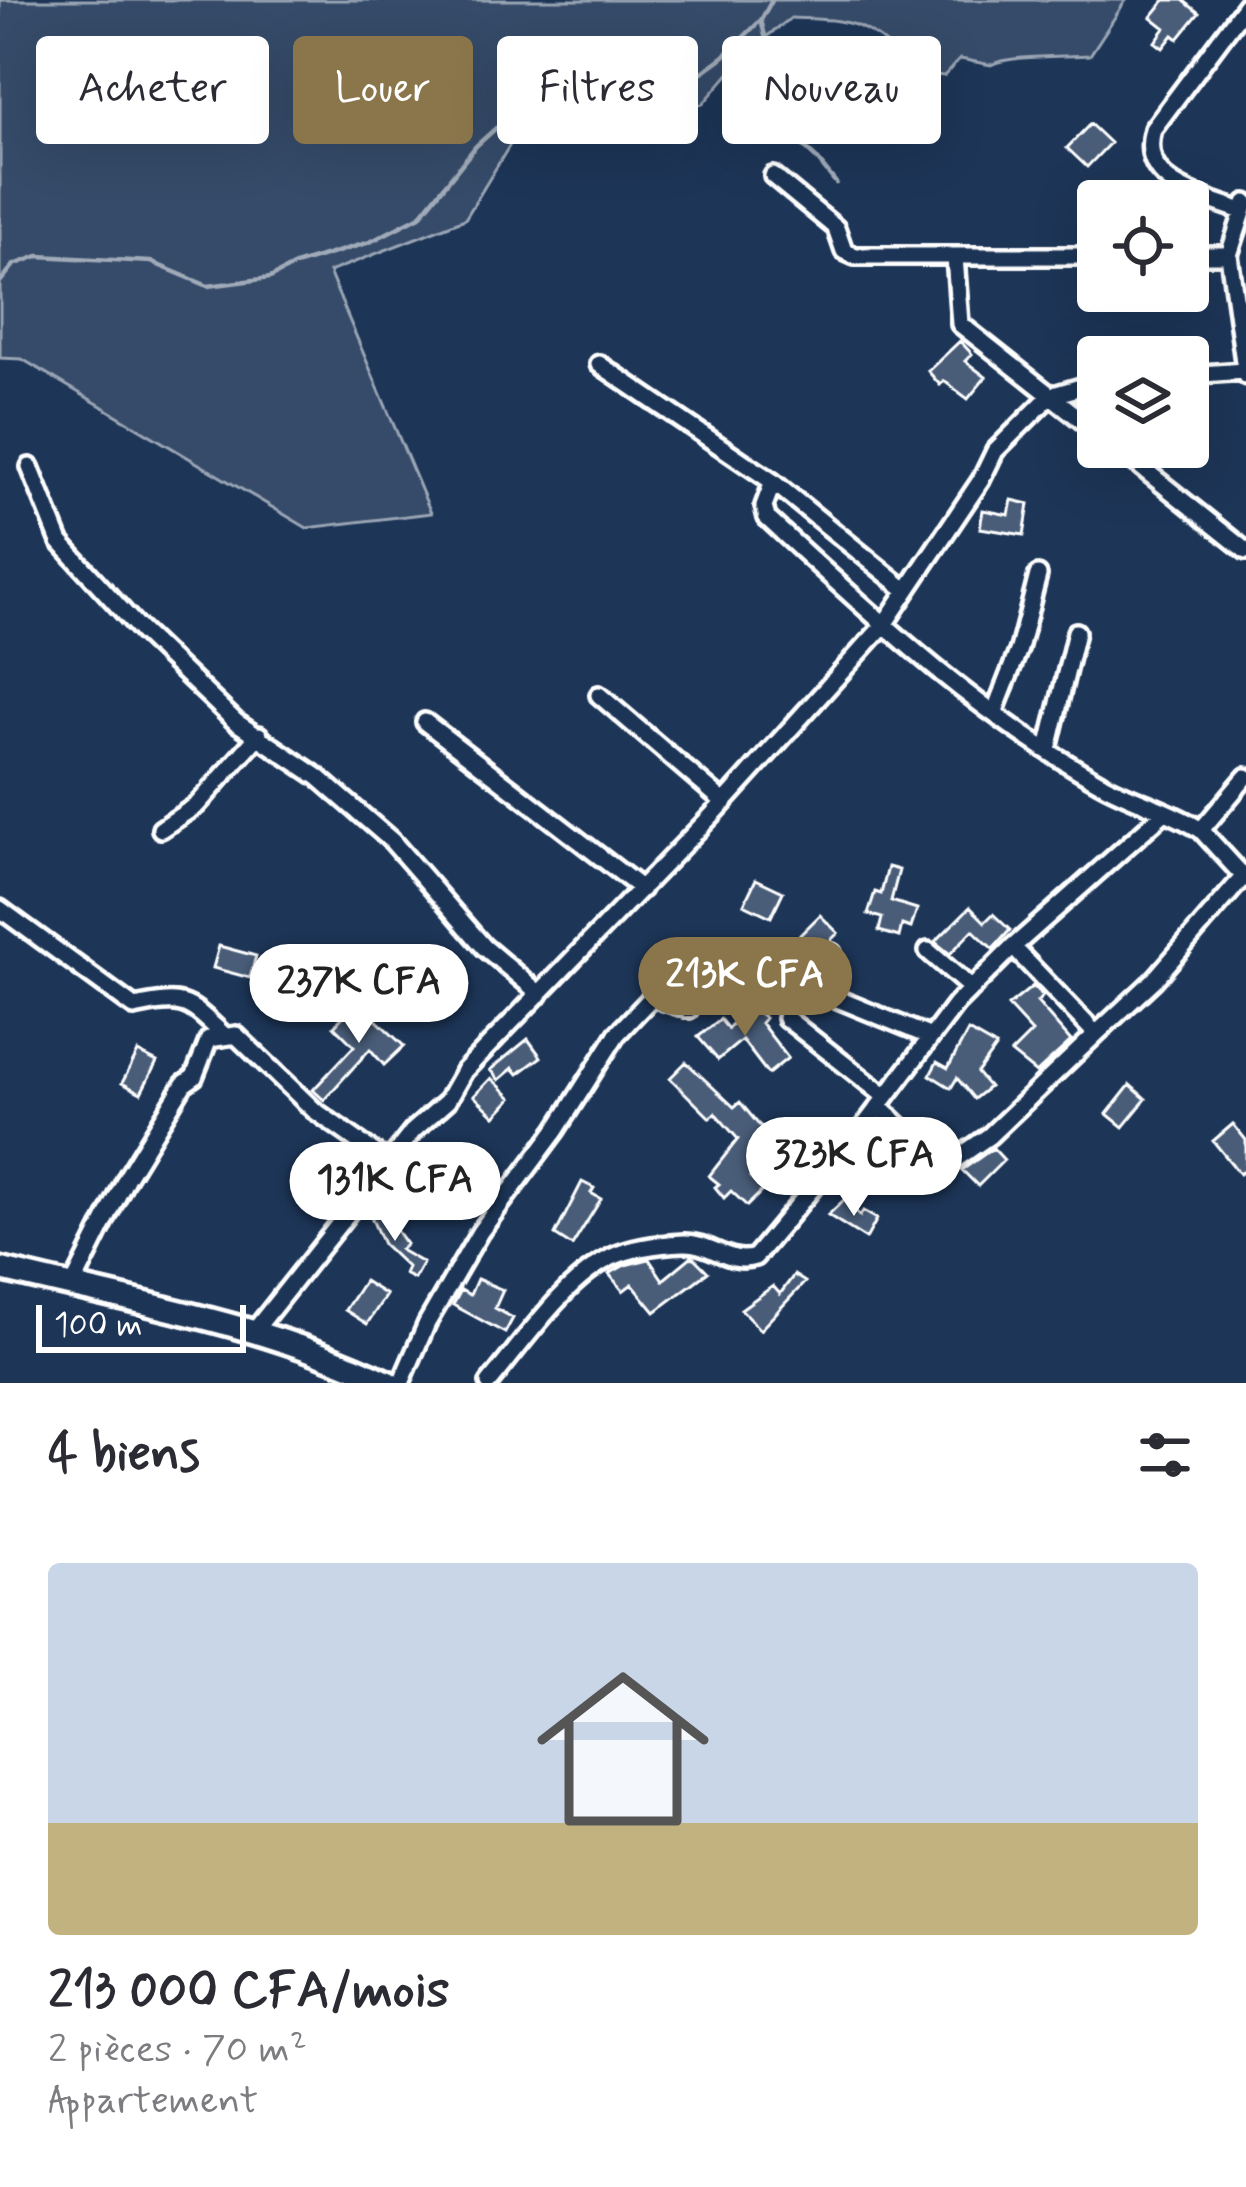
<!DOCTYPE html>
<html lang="fr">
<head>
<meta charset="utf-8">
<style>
	:root { --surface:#fff; --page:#f2f2f3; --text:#2b2b33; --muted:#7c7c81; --accent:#8a764a }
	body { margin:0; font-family:Mynerve,sans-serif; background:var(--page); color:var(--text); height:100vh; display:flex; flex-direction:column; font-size:45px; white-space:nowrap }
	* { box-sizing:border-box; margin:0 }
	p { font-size:39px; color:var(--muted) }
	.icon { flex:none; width:66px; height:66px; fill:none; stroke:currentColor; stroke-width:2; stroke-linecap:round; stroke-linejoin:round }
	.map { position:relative; height:1383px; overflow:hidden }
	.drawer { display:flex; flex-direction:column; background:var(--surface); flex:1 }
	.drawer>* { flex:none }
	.hud { position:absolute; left:36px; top:36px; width:1176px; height:108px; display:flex; gap:24px }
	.fabs { position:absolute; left:1077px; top:180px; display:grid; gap:24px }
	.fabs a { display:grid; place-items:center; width:132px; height:132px; border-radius:12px; background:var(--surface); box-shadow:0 12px 48px #0002; font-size:60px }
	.scale { position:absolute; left:36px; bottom:30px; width:210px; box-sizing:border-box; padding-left:12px; border:6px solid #fff; border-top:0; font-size:33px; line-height:42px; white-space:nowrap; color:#fff; -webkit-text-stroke:9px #1d3557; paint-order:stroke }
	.price { position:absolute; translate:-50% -102px; padding:0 27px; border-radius:42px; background:#fff; color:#222; font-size:39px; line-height:78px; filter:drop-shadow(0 3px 6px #0008) }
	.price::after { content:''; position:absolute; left:50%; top:72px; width:36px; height:27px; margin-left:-18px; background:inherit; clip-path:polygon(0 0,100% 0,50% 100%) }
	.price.current { background:var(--accent); color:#fff }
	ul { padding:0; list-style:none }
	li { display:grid; align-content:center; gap:24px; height:636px; padding:0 48px }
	li span { display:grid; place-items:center; height:372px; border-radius:12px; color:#555 }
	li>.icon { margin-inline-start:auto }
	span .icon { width:216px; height:216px; fill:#fffc; stroke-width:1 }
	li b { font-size:51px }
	h2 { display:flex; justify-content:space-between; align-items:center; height:144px; padding:0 48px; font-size:51px }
	.pill { padding:0 42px; border-radius:12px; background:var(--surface); box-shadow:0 12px 48px #0002; font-size:42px; line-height:108px }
	.pill.current { background:var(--accent); color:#fff }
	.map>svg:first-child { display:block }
	.green { fill:#364b69; stroke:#9aa5b4; stroke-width:3 }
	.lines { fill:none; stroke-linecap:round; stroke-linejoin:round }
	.stream { stroke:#a0aab8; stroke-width:4.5 }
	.building { fill:#4a5d79; stroke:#fff; stroke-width:3 }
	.street-casing { stroke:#fff; stroke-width:24 }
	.secondary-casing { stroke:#fff; stroke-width:30 }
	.street { stroke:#1d3557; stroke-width:15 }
	.secondary { stroke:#1d3557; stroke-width:21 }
</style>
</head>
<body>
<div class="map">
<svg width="1246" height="1383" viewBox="0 0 1246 1383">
	<rect width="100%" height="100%" fill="#1d3557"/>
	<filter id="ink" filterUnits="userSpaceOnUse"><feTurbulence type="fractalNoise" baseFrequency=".00833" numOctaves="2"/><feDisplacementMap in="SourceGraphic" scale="24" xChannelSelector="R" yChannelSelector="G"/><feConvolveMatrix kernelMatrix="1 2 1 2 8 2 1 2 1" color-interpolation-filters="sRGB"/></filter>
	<g filter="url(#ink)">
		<path class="green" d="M0,0H1126L1090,55C1064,57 1009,55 991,65L960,59L944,76C903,73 895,42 860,27C838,18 814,19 791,18L749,50L703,104L511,143L465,219L329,272L431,513L307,528L22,359L0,358Z"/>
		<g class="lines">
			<path class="stream" d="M761,20L790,134L816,158L836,183
				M0,282L14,265L38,256L151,262L208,286L270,278L295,265L370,242L420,216L476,146L496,128L542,104L575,92L654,96L678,90L723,57L761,20L772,0"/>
		</g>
		<path class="building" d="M1165,0H1183L1199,13L1178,39L1173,35L1163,48L1155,42L1165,28L1151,17Z
			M1090,124L1110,143L1087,167L1067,148Z
			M960,341L972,354L965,361L986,377L968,399L944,381L940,385L928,371Z
			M1012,500L1029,504L1024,535L980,528L983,510L1009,515Z
			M888,867L899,870L891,901L917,909L911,928L902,925L899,937L879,931L882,918L868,914L875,892L881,894Z
			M756,879L783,892L771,917L744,904Z
			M970,907L985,922L993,914L1010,930L993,949L973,930L950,954L935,942Z
			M820,915L838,933L817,954L799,936Z
			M219,946L256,956L250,978L213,968Z
			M266,973L313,982L308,1010L262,1000Z
			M1033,986L1043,996L1037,1002L1071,1041L1036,1073L1011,1053L1032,1032L1008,1006Z
			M357,1002L404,1046L384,1065L370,1049L324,1100L313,1090L354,1046L334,1026Z
			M747,1004L765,1018L761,1023L788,1058L768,1074L742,1040L718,1060L698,1037L720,1019L728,1029Z
			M968,1031L996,1047L977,1073L989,1087L974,1099L957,1078L951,1088L930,1075L937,1062L948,1068Z
			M528,1039L541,1057L518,1074L513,1068L499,1080L490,1070Z
			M138,1052L157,1062L141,1093L122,1083Z
			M686,1062L734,1107L740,1102L758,1124L770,1133L773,1129L796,1150L786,1161L773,1149L750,1177L763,1190L747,1206L731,1191L724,1198L715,1187L719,1184L709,1176L738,1139L715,1113L710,1118L670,1078Z
			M491,1078L512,1098L495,1116L474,1096Z
			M1130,1085L1146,1099L1123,1127L1107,1114Z
			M1233,1124L1246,1140V1169L1240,1174L1213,1141Z
			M993,1148L1004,1160L978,1186L962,1170Z
			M582,1182L594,1188L591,1193L601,1199L572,1246L555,1235Z
			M845,1199L860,1216L863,1211L877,1219L866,1239L828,1215Z
			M382,1211L406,1244L400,1250L423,1263L414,1279L404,1274L407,1267L383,1244L371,1217Z
			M692,1256L708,1272L655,1312L632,1284L623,1291L609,1274L625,1265L649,1259L663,1280Z
			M794,1275L805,1282L760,1330L741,1309L773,1286L780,1294Z
			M477,1279L503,1290L495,1308L513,1318L505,1333L453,1305L461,1290L470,1295Z
			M364,1281L386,1295L367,1324L345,1310Z"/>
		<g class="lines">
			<g class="street-casing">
				<path id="street" d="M773,176L836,228L844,251L855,256H1098
					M1246,203L1229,255L1246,376
					M1242,211C1202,196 1137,185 1153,129L1246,5
					M1188,255H1229
					M955,257L960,324L1098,433
					M599,364L773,482L906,590
					M1188,375L1244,371
					M1116,447L1246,551
					M30,467L60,542L141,631L236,722L318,777L392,841L484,947L540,994
					M773,482L764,506L767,518C871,614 976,714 1101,783C1133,801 1170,810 1201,830L1246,777
					M599,695L724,802
					M994,713L1019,649L1038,575
					M425,722L642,889
					M1048,749L1076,632
					M161,829L197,805L259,735
					M1201,830L1246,879
					M0,909L134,1007C187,996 187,1001 225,1036
					M928,951L972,989
					M832,953L816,986L818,991L931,1037
					M786,1018L886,1097
					M1096,1034L1154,980L1244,876
					M879,1106L943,1168L989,1136L1096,1034L1013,947
					M72,1287L127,1177L184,1084L194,1077L209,1039L236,1035L314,1110L388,1162
					M255,1330L413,1131L447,1101L464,1071L717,810L883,626L981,480L995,451L1050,396L1098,382
					M401,1383L427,1323L480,1232L556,1130L617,1034L652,997L689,1009
					M489,1383C522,1344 565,1279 612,1257C634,1247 660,1244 684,1243C710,1242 730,1266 755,1257L861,1130L956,1004L1013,947L1165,812"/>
			</g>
			<g class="secondary-casing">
				<path id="secondary" d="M0,1269C132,1302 266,1324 389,1383"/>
			</g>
			<use href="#street" class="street"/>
			<use href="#secondary" class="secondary"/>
		</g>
	</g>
</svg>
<div class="fabs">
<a><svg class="icon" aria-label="locate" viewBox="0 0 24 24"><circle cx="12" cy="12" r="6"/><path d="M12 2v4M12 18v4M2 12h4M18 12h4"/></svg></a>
<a><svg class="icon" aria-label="layers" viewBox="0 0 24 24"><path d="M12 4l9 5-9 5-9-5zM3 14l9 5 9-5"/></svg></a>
</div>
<div class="scale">100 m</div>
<b class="price current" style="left:745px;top:1039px">213K CFA</b>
<b class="price" style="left:359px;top:1046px">237K CFA</b>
<b class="price" style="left:854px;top:1219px">323K CFA</b>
<b class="price" style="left:395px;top:1244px">131K CFA</b>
<div class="hud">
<a class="pill">Acheter</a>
<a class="pill current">Louer</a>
<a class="pill">Filtres</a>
<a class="pill">Nouveau</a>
</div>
</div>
<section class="drawer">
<h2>4 biens<svg class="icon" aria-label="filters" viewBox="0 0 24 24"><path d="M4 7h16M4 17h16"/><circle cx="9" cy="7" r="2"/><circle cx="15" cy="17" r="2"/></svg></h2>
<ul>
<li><span style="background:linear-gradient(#c9d6e8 70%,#c2b280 0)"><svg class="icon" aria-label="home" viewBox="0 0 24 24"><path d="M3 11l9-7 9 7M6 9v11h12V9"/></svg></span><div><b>213 000 CFA/mois</b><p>2 pièces · 70 m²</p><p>Appartement</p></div></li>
</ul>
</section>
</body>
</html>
